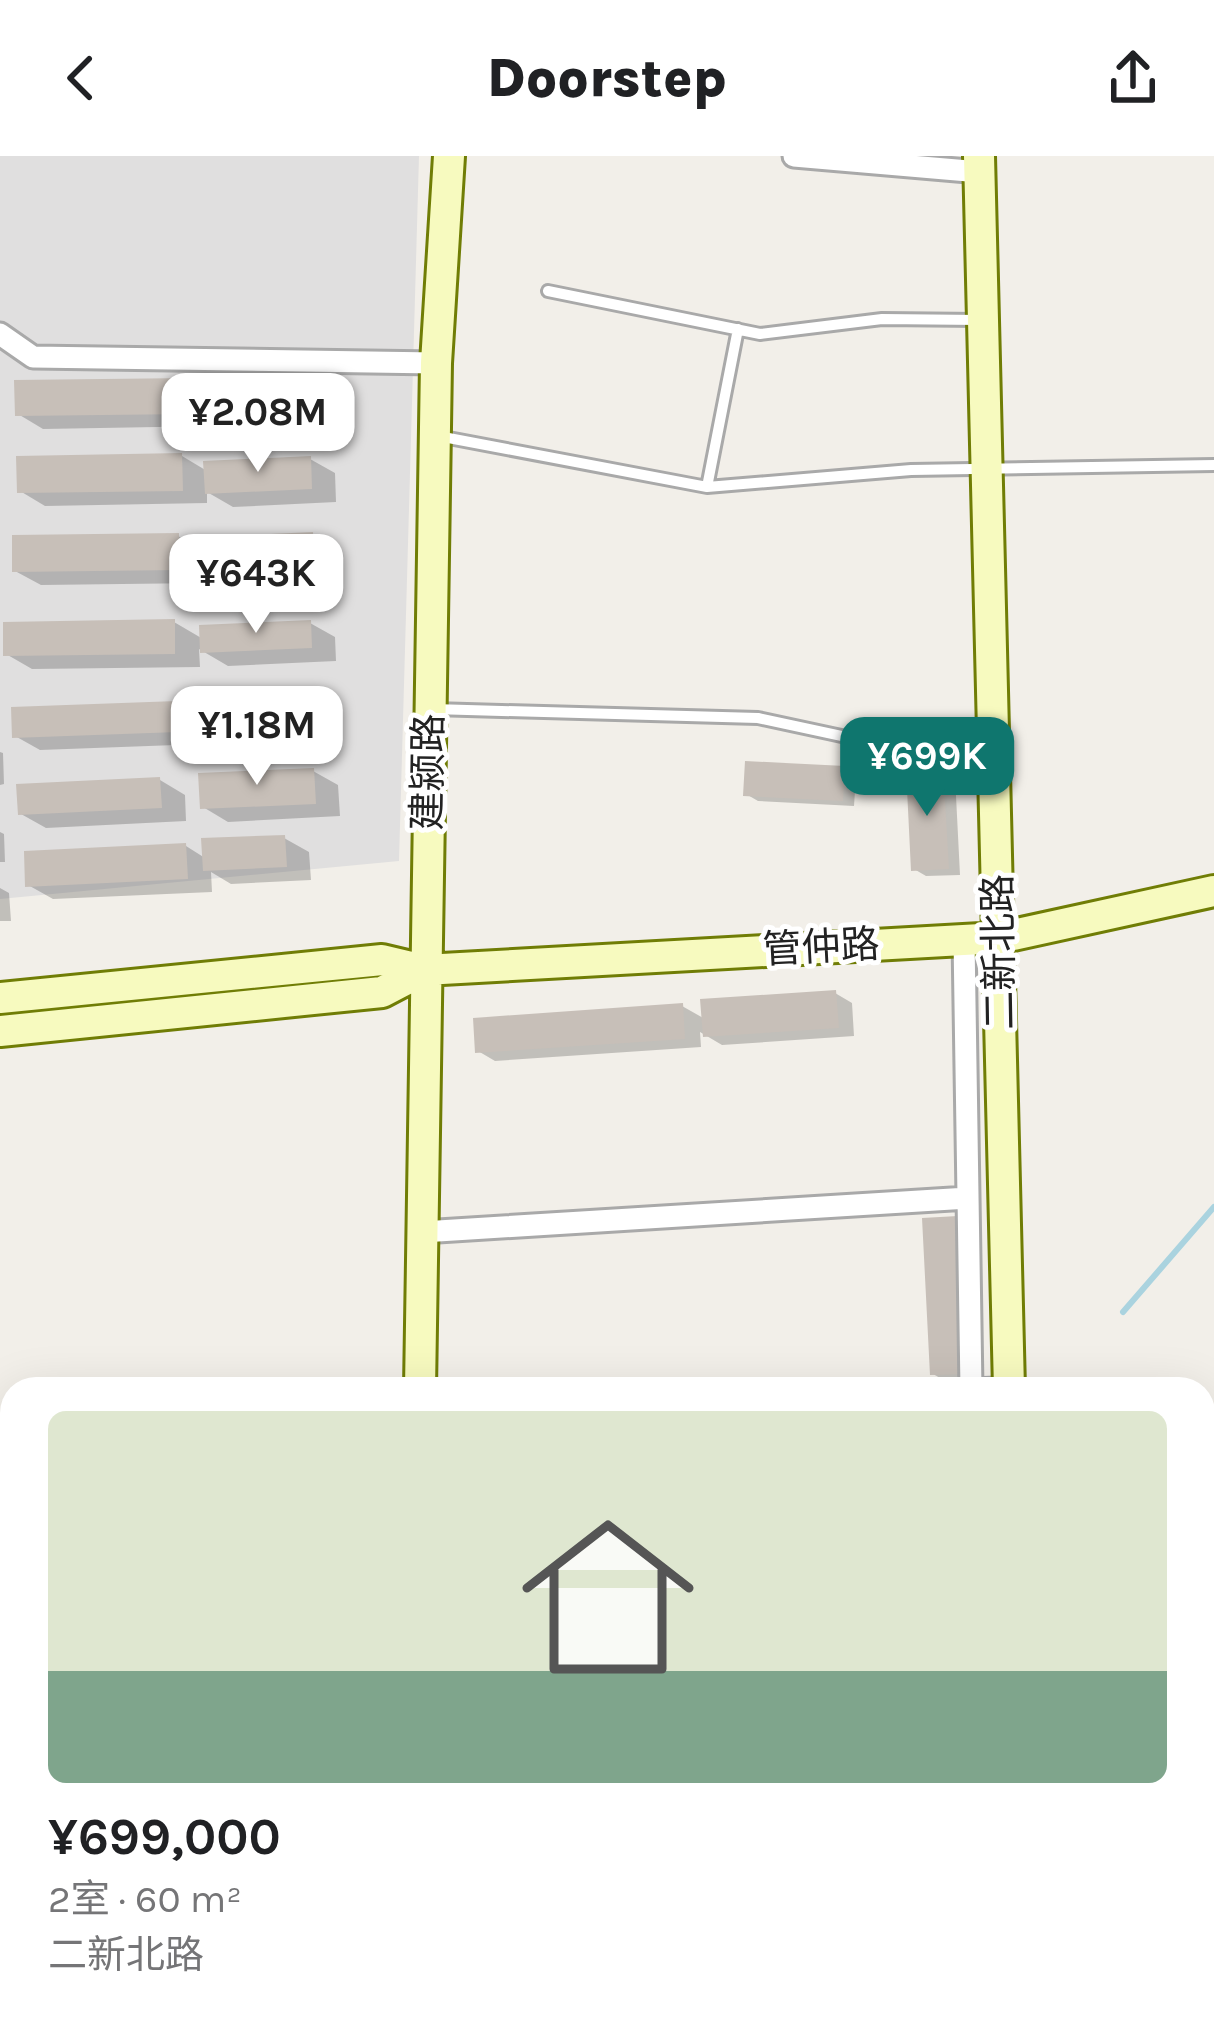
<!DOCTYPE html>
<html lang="zh">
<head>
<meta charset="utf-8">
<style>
	:root { --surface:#fff; --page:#f6f6f6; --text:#202124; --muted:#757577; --accent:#0f766e }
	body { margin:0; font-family:Karla,"Noto Sans SC",sans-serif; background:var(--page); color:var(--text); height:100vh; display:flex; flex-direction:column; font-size:45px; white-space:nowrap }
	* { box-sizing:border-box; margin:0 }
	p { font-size:39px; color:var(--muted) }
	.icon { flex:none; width:66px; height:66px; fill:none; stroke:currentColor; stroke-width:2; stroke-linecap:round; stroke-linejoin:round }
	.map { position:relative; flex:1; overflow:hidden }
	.drawer { position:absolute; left:0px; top:1221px; width:1215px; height:660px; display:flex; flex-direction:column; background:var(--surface); border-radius:36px 36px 0 0; box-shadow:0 12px 48px #0002 }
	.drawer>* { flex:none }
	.price { position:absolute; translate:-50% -102px; padding:0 27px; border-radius:24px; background:#fff; color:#222; font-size:39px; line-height:78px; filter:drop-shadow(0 3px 6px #0008) }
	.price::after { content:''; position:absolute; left:50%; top:72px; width:36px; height:27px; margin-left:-18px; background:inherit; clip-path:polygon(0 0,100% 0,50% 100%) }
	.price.selected { background:var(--accent); color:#fff }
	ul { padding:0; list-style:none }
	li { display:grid; align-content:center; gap:24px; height:636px; padding:0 48px }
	li span { display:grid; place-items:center; height:372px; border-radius:18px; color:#555 }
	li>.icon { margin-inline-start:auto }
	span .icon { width:216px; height:216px; fill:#fffc; stroke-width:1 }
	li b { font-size:51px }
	header { display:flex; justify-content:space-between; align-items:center; height:156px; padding:0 48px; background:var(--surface); font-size:54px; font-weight:800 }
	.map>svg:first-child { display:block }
	.residential { fill:#e0dfdf }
	.shadow { fill:#0003 }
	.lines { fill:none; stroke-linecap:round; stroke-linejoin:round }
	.stream { stroke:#aad3df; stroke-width:6 }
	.building { fill:#c7bfb8 }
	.lane-casing { stroke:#a9a9a9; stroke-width:16 }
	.street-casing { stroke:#a9a9a9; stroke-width:27 }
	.secondary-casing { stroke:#707d05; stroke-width:36 }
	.lane { stroke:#fff; stroke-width:10 }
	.street { stroke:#fff; stroke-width:21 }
	.secondary { stroke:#f7fabf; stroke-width:30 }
	.labels { text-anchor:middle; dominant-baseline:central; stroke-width:10; stroke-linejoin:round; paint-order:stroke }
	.street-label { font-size:39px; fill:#222; stroke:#fff }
</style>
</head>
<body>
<header><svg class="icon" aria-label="back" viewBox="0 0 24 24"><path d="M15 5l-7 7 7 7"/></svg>Doorstep<svg class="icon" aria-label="share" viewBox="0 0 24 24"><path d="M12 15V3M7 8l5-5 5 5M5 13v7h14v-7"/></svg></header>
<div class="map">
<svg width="1214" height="1881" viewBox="0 0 1214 1881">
	<rect width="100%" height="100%" fill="#f2efe9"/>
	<path class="residential" d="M0,0H419L399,705L0,743Z
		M1214,1301V1881H880L886,1869H1203V1314Z"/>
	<path class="shadow" d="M190,225L218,241L316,226L341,240L342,270L244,274L215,258V270L43,273L18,258Z
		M182,300L207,315L310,303L335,317L336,346L233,351L207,336V347L45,350L20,335Z
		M312,379L337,394L339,423L236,428L210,413Z
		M178,380L203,394L204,427L41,429L15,415Z
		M174,466L203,483L310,467L335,481L336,505L228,510L199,493L200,511L32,513L6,498Z
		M306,538L331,552L333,587L226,592L202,578L203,588L40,594L15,580L177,548L200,561Z
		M0,596L3,597L4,628L0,629Z
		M844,613L856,620L854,650L758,645L746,638Z
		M942,613L955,620L960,719L926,720L914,713Z
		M313,615L338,629L340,660L228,666L203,651Z
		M160,624L185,639L186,665L46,672L21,658Z
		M0,676L4,678L5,706H0Z
		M284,682L309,696L311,724L231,728L211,716L212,736L53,743L28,729L186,690L205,702Z
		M0,732L9,737L11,765H0Z
		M835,837L852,847L854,880L722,889L700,876L701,891L495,905L478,895L682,850L705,863Z
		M925,1065L981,1226L949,1227L933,1218Z
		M1214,1383V1425L1203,1426V1385Z
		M27,1869H185L186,1881H27Z
		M257,1869H344L345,1881H257Z
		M675,1869H745L750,1881H674Z"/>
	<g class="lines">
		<path class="stream" d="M1123,1156L1214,1051"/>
	</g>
	<path class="building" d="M191,222V258L15,260L14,224Z
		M317,222L318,257L216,262L214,227Z
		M182,297L183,335L17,337L16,300Z
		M311,300L312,333L205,338L203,305Z
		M313,376L315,410L208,415L206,381Z
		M179,377V414L12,416V379Z
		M175,463V498L3,500V466Z
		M311,464L312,492L200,497L199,469Z
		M306,535L309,574L198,579L196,540Z
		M177,545L178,576L12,582L11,551Z
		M745,605L845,610L843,645L743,640Z
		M943,610L949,713L911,715L906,612Z
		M314,612L316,648L200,653L198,617Z
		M160,621L162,652L18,659L16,628Z
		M285,679L287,711L203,715L201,682Z
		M186,687L188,723L25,731L24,695Z
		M836,834L839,872L703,881L700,843Z
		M683,847L685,883L475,897L473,862Z
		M958,1060L966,1218L930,1219L922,1062Z
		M1214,1380V1415L1203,1416V1382Z
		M1214,1589V1650L1209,1651L1203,1591Z
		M24,1869H170L171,1881H24Z
		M254,1869H333L334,1879L254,1881Z
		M672,1869H734V1881H671Z"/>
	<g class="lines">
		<g class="lane-casing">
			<path id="lane" d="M548,135L760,178L882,163L980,164
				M438,280L707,331L911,314L1214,309
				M707,331L738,173
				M433,553L758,562L944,602L992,600
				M862,1233L1008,1227
				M429,1881V1869"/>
		</g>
		<g class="street-casing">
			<path id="street" d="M794,0L980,16
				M0,178L33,201L436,207
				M964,783L971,1233
				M422,1076L968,1042
				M0,1434L12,1437
				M809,1881L815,1869"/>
		</g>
		<g class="secondary-casing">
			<path id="secondary" d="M979,0L1009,1233
				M424,814L999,782L1214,735
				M0,842L382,804L424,814L382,836L0,875
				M420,1233L436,207L449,0
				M1203,1711L1214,1709
				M0,1810H12
				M990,1881L993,1869"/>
		</g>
		<use href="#lane" class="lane"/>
		<use href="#street" class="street"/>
		<use href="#secondary" class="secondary"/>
	</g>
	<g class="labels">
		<g class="street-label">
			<text transform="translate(428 616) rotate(-89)">建颍路</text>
			<text transform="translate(821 791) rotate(-3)">管仲路</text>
			<text transform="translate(999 796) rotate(-91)">二新北路</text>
		</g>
	</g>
</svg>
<b class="price" style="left:258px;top:319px">¥2.08M</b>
<b class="price" style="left:256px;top:480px">¥643K</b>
<b class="price" style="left:257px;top:632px">¥1.18M</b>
<b class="price selected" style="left:927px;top:663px">¥699K</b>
<section class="drawer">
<ul>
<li><span style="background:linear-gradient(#dfe7d0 70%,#7fa58c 0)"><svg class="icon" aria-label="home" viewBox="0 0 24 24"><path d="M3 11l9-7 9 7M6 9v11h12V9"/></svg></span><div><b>¥699,000</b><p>2室 · 60 m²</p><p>二新北路</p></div></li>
</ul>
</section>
</div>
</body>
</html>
